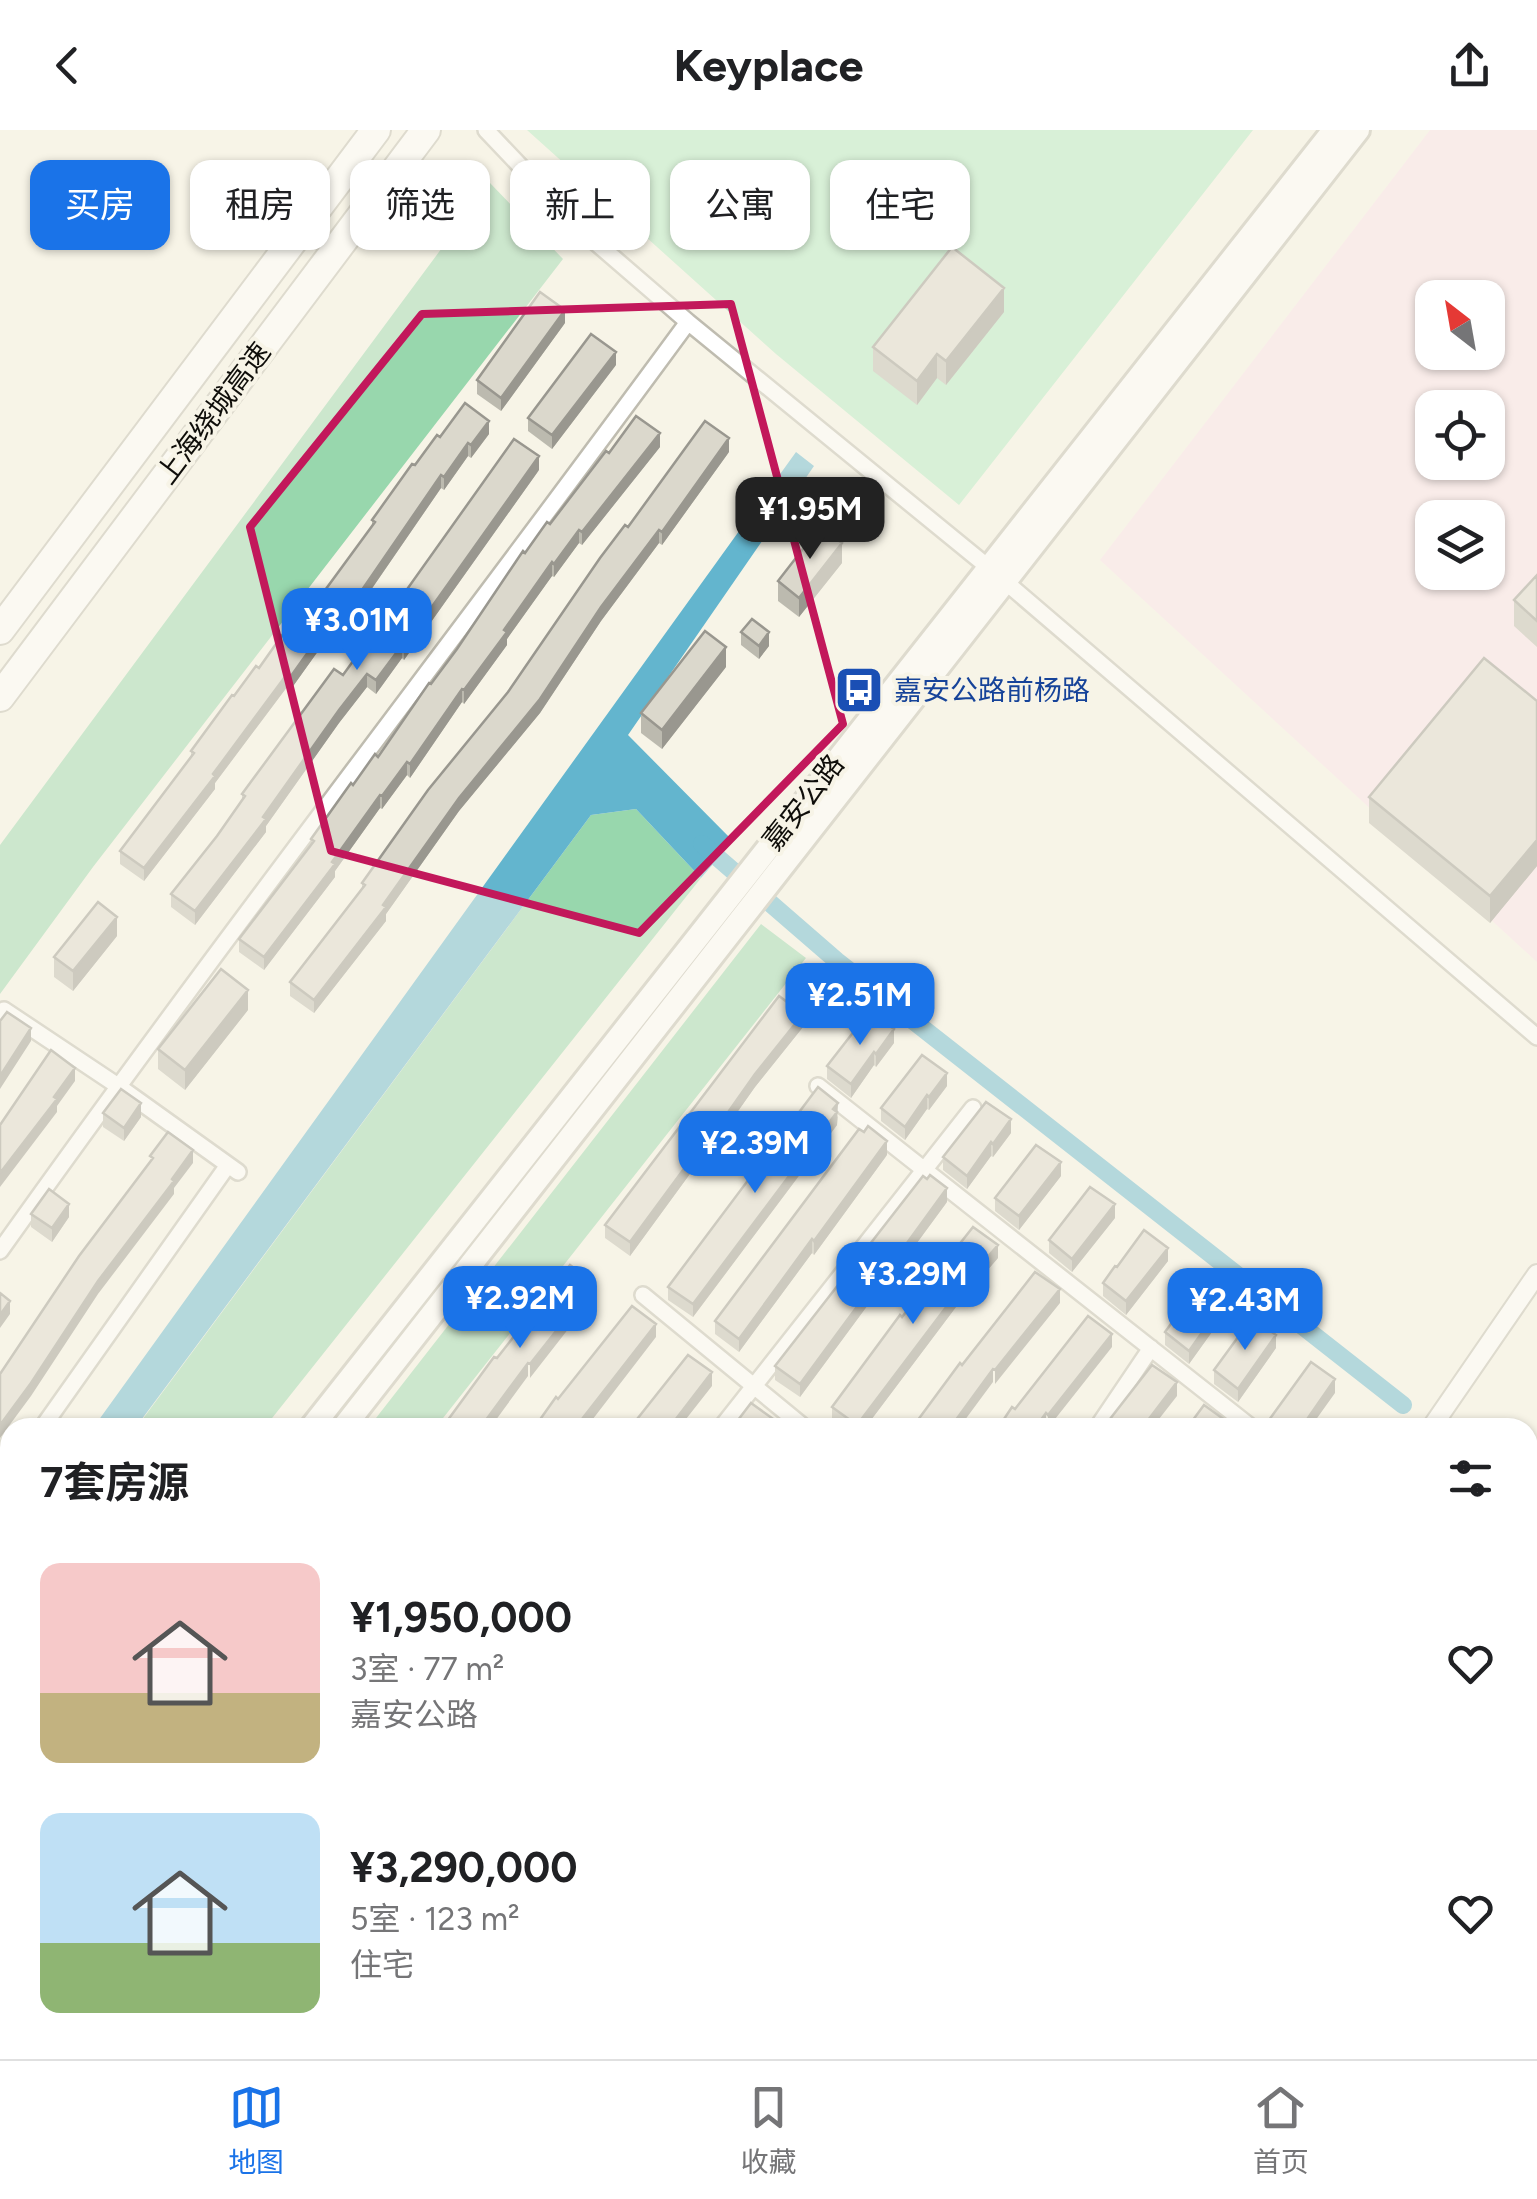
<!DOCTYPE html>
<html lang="zh">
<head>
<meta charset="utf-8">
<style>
	:root { --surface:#fff; --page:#f2f2f2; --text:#202124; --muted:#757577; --line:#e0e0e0; --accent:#1a73e8 }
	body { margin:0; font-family:Figtree,"Noto Sans SC",sans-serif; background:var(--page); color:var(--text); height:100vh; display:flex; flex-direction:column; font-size:38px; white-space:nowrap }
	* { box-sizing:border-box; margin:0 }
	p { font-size:32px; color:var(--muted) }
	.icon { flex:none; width:55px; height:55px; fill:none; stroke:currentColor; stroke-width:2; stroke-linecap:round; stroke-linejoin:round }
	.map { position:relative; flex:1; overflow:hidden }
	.side { position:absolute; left:0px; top:1288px; width:1538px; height:642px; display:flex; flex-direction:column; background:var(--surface); border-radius:30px 30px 0 0; box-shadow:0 2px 8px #0004 }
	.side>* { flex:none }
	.banner { position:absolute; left:30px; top:30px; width:1000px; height:90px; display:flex; gap:20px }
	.needle { width:65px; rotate:329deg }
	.buttons { position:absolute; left:1415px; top:150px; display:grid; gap:20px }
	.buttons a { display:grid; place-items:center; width:90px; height:90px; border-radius:20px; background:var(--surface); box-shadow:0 2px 8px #0004; font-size:50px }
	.price { position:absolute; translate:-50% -85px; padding:0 22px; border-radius:20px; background:var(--accent); color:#fff; font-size:32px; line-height:65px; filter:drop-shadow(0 2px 5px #0008) }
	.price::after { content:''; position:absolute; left:50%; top:60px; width:30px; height:22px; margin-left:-15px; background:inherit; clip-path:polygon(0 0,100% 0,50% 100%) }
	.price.current { background:#222; color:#fff }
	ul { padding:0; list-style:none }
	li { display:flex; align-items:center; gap:30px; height:250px; padding:0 40px }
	li span { display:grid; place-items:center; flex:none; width:280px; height:200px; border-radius:20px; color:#555 }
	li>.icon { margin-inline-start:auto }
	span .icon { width:120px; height:120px; fill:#fffc; stroke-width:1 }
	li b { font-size:42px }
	h2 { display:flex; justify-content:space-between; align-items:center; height:120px; padding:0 40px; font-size:42px }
	.pill { padding:0 35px; border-radius:20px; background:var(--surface); box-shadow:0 2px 8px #0004; font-size:35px; line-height:90px }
	.pill.current { background:var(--accent); color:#fff }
	header { display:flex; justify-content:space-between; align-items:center; height:130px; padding:0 40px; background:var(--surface); font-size:45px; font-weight:700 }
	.tabs { display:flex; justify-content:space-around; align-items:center; height:140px; border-top:2px solid var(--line); background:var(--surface); font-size:28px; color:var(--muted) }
	.tabs a { display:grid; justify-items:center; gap:5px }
	.tabs .current { color:var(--accent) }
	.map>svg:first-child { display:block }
	.industrial { fill:#fbe2eb; fill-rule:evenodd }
	.green { fill:#b1eac3 }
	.forest { fill:#98d7ad }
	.water { fill:#63b5ce }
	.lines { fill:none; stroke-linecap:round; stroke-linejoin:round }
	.canal { stroke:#63b5ce; stroke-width:18 }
	.minor-casing { stroke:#bfbcb0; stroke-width:20 }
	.tertiary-casing { stroke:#bfbcb0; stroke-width:22 }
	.primary-casing { stroke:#bfbcb0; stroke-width:28 }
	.motorway-casing { stroke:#bfbcb0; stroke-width:32 }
	.minor { stroke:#fff; stroke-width:15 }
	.tertiary { stroke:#fff; stroke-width:18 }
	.primary { stroke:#fff; stroke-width:22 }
	.motorway { stroke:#fff; stroke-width:28 }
	.wall { fill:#bcbaaf }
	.shaded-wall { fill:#99978f }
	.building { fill:#dbd8cc; stroke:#99978f; stroke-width:2.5 }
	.marked { fill:none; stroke:#c2185b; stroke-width:8; stroke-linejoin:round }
	.labels { text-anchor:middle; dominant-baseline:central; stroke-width:8; stroke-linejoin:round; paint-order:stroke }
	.street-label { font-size:28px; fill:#0f0e0a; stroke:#f7f4e7 }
	.transit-label { font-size:28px; fill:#164399; stroke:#f7f4e7; text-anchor:start }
</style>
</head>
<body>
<header><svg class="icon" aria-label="back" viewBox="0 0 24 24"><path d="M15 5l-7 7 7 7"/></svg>Keyplace<svg class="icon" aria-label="share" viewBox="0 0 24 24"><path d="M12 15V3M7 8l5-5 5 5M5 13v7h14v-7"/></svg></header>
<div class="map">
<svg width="1537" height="1929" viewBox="0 0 1537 1929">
	<rect width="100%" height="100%" fill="#f7f4e7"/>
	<path class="industrial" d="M1430,0H1537V832L1100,430ZM1432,168H1488V222H1432ZM1432,278H1488V332H1432ZM1432,388H1488V442H1432Z"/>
	<path class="green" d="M527,0H1253L959,375L776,224Z"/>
	<path class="forest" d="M490,53L563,129L93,737L0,864V715Z
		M636,679L701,748L265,1297L136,1298L591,685Z
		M761,794L806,828L436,1297H369Z
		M10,1473V1619L0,1631V1487Z"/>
	<path class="water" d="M796,322L814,336L628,605L733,711L701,748L636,679L591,685L136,1297L93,1298Z"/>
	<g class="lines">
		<path class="canal" d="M702,714L837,831L1403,1275
			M1528,1368L1537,1375"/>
		<g class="minor-casing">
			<path id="minor" d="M486,0L579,98L688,192L988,437L1537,907
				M0,887L4,880L118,956L238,1042
				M818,956L1252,1298
				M0,1121C223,807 460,503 688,192
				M643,1165L805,1298
				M42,1298L228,1035
				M721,1298L973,978
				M1097,1298L1151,1218
				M0,1357L10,1343
				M672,1920L684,1929"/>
		</g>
		<g class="tertiary-casing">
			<path id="tertiary" d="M1431,1298L1537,1144
				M997,1929L1004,1920"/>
		</g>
		<g class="primary-casing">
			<path id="primary" d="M311,1298L1334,0
				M343,1298L1358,0
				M0,1693L10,1680
				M0,1737L10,1724"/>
		</g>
		<g class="motorway-casing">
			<path id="motorway" d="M0,500L376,0
				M0,567L426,0"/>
		</g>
		<use href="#minor" class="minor"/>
		<use href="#tertiary" class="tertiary"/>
		<use href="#primary" class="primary"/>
		<use href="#motorway" class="motorway"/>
	</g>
	<path class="wall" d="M1004,182L946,255L937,248L917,275L873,241V217Z
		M565,193L501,281L477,264V250Z
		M616,235L552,319L528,301V288Z
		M489,304L471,328L468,326L444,360L441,358L353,486L351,485L325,521L321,517L291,559L287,557L215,653V659L144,751L120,734V721L191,627V621L234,566L288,507L320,467L372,396V390L415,335L440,307Z
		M660,317L582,415L579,413L554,447L552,446L507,509V515L464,574L462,572L410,648L407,645L382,679L380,678L335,741V747L264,840L239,822V809L311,715V709L353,655L378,627L525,423L609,323Z
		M729,322L662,415L659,413L601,491L540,583L459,681L386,784V791L314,883L290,866V852L362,758V753L508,562L628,397Z
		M539,340L404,530L402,528L376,564L367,557L339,593L266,696V702L195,795L171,777V764L217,706L242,670V664L371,510Z
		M842,433L799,487L778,471V451Z
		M1537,445V517L1514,496V470Z
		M741,502L769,516L759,529L741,515Z
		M726,537L662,619L641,603V583Z
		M1537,571V736L1490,793L1369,693V667Z
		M117,806L73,861L54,847V827Z
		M248,880L185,960L158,939V919Z
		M803,897L755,957L705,1028L703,1026L630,1126L605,1108V1095Z
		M894,913L876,937L874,935L851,968L827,949V936Z
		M947,956L929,980L927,979L905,1010L881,991V978Z
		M103,983L141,987L124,1011L103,997Z
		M838,986L837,995L693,1187L668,1170V1157Z
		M1011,1003L993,1027L991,1026L967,1059L943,1040V1027Z
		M887,1025L814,1125L812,1123L739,1222L715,1204V1191Z
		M1061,1046L1019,1100L995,1081V1068Z
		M947,1072L875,1170L873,1168L800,1267L775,1250V1236Z
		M31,1084L69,1087L52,1112L31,1097Z
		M1115,1088L1072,1142L1049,1123V1110Z
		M998,1128L959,1173L865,1298H842L832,1291V1277L902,1187Z
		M1168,1131L1126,1185L1103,1166V1153L1117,1137Z
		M1227,1181L1189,1234L1165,1215V1202Z
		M1276,1218L1238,1272L1214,1254V1240Z
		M1537,1606V1670L1528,1663V1618Z
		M1537,1802V1869L1528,1862V1814Z
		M417,1920H450L444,1929H429Z
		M1088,1920H1128V1928L1088,1929Z"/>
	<path class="shaded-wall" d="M1004,158V182L946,255V231Z
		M565,180V193L501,281V268Z
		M616,222V235L552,319V305Z
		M937,224V248L917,275V251Z
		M489,291V304L471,328V315Z
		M660,303V317L582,415V402Z
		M729,308V322L662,415V402Z
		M468,313V326L444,360V347Z
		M539,326V340L404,530V516Z
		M441,345V358L353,486V473Z
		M579,400V413L554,447V434Z
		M659,400V413L601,491L540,583L459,681L386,784V791L314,883V870L459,668Z
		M842,413V433L799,487V468Z
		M552,432V446L507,509V515L464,574V560L504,500Z
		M351,472V485L325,521V507Z
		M769,502V516L759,529V516Z
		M321,504V517L291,559V546Z
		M402,515V528L376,564V550Z
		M726,517V537L662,619V600Z
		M287,544V557L215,653V659L144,751V738Z
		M367,544V557L339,593L266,696V702L195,795V781L339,580Z
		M462,559V572L410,648V634Z
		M407,632V645L382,679V666Z
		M380,665V678L335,741V747L264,840V827Z
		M1537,710V736L1490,793V766Z
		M117,787V806L73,861V841Z
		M248,860V880L185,960V940Z
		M803,884V897L755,957L705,1028V1015L755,944Z
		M31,898V911L0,959V946Z
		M894,899V913L876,937V924Z
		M874,922V935L851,968V954Z
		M75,938V951L57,976V982L0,1057V1043Z
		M947,943V956L929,980V967Z
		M927,965V979L905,1010V997Z
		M141,973V987L124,1011V998Z
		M838,973L837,995L693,1187V1174Z
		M1011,989V1003L993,1027V1014Z
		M887,1011V1025L814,1125V1111Z
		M991,1012V1026L967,1059V1046Z
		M703,1013V1026L630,1126V1112Z
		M193,1020V1033L174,1058V1064L98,1164L31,1266L0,1308V1295L98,1151Z
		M1061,1032V1046L1019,1100V1086Z
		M947,1058V1072L875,1170V1157Z
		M69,1074V1087L52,1112V1098Z
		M1115,1074V1088L1072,1142V1129Z
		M812,1109V1123L739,1222V1209Z
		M998,1115V1128L959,1173L865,1298H857V1295L959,1160Z
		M1168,1118V1131L1126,1185V1171Z
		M594,1153V1166L530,1248V1234Z
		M873,1155V1168L800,1267V1254Z
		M1060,1159V1173L995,1254V1240Z
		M1227,1167V1181L1189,1234V1221Z
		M10,1171V1184L0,1198V1185Z
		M656,1194V1207L586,1298H575Z
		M1112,1204V1217L1048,1298V1285Z
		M1276,1205V1218L1238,1272V1259Z
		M528,1233V1246L490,1298H480Z
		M993,1239V1252L959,1298H950Z
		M712,1242V1256L679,1298H669Z
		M1335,1249V1263L1310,1298H1301Z
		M1177,1252V1266L1152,1298H1142Z
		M1046,1283V1297L1035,1298Z
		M1537,1449V1463L1528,1474V1461Z
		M1537,1559V1573L1528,1585V1571Z
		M441,1920H450L444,1929H439V1922Z
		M607,1920H617L610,1929H601Z
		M873,1920H883L876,1929H866Z
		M1122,1920H1128L1127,1929H1112Z
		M1202,1920H1216L1206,1929H1193Z"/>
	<path class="building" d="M952,117L1004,158L946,231L937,224L917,251L873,217Z
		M540,162L565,180L501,268L477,250Z
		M591,204L616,222L552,305L528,288Z
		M465,273L489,291L471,315L468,313L444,347L441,345L353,473L351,472L325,507L321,504L291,546L287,544L213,644L215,646L144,738L120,721L194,623L191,621L232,565L234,566L256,536L259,538L283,504L288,507L318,465L320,467L375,392L372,390L412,334L415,335L437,305L440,307Z
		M636,286L660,303L582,402L579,400L554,434L552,432L504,500L507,502L464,560L462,559L410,634L407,632L382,666L380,665L332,732L335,734L264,827L239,809L314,711L311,709L351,653L353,655L375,624L378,627L429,553L431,554L457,519L523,421L525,423L547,392L550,394L606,321L609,323Z
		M705,291L729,308L662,402L659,400L601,477L540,569L459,668L383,775L386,777L314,870L290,852L365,755L362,753L428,660L508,562L600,428L625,395L628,397Z
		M514,309L539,326L404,516L402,515L376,550L367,544L339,580L263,687L266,689L195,781L171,764L217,706L245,666L242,664L334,539L343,545L369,509L371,510Z
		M820,397L842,413L799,468L778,451Z
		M1537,445V491L1514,470Z
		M752,489L769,502L759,516L741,502Z
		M705,501L726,517L662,600L641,583Z
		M1484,528L1537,571V710L1490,766L1369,667Z
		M98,772L117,787L73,841L54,827Z
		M221,839L248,860L185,940L158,919Z
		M779,866L803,884L755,944L705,1015L703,1013L630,1112L605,1095Z
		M7,882L31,898L0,946V891Z
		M869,882L894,899L876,924L874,922L851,954L827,936Z
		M51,920L75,938L54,967L57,969L0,1043V995Z
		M922,925L947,943L929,967L927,965L905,997L881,978Z
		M818,957L838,973L833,979L837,982L693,1174L668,1157Z
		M121,959L141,973L124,998L103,983Z
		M986,972L1011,989L993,1014L991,1012L967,1046L943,1027Z
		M868,996L887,1011L814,1111L812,1109L739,1209L715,1191L859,999L864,1002Z
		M168,1002L193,1020L172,1049L174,1051L98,1151L31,1253L0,1295V1244L79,1126L153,1028L150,1026Z
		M1036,1015L1061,1032L1019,1086L995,1068Z
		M930,1045L947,1058L875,1157L873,1155L800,1254L775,1236L923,1046L927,1049Z
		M1090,1057L1115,1074L1072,1129L1049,1110Z
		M49,1059L69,1074L52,1098L31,1084Z
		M973,1097L998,1115L959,1160L857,1295L832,1277L900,1185L902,1187Z
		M1144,1100L1168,1118L1126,1171L1103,1153L1115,1136L1117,1137Z
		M570,1135L594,1153L530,1234L528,1233L480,1298H442L494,1227L497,1228Z
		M1035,1142L1060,1159L995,1240L993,1239L950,1298H912L960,1233L962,1235Z
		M1203,1150L1227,1167L1189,1221L1165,1202Z
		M0,1163L10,1171L0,1185Z
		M632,1176L656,1194L575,1298H534L556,1267L558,1269Z
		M1088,1186L1112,1204L1048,1285L1046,1283L1035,1298H998L1012,1277L1015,1279Z
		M1252,1188L1276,1205L1238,1259L1214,1240Z
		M688,1225L712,1242L669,1298H630Z
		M1311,1232L1335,1249L1301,1298H1279L1269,1290Z
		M1152,1235L1177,1252L1142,1298H1103Z
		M751,1273L776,1291L770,1298H732Z
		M1204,1275L1229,1293L1225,1298H1187Z
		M1537,1398V1449L1528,1461V1410Z
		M1537,1506V1559L1528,1571V1519Z
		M1537,1606V1657L1528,1650V1618Z
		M1537,1802V1856L1528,1849V1814Z
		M481,1920H483L495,1929H474Z
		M569,1920H607L601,1929H562Z
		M746,1920H768L778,1927L777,1929H739Z
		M835,1920H873L866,1929H828Z
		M1092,1920H1122L1112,1929H1100Z
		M1181,1920H1202L1193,1929H1172Z
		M1281,1920H1309L1313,1925L1309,1929H1276L1274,1926Z
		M1433,1920H1459L1465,1926L1461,1929H1423Z"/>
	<path d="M0 0H1537V1929H0ZM731,174L843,594L639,803L331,721L250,397L422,184Z" fill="#f7f4e7" fill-opacity=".55" fill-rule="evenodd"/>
	<path class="marked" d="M731,174L843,594L639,803L331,721L250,397L422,184Z"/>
	<defs>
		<g id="bus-square" transform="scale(2.5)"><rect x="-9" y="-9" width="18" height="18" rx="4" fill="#1a4fb4" stroke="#f7f4e7"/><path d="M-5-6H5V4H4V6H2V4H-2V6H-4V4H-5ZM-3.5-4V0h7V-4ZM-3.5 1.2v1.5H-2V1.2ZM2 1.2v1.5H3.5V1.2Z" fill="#fff"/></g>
	</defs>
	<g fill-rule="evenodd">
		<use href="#bus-square" x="859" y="560"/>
	</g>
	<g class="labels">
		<g class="street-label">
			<text transform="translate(213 283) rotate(-53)">上海绕城高速</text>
			<text transform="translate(803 672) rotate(-52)">嘉安公路</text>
		</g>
		<g class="transit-label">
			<text x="894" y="560">嘉安公路前杨路</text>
		</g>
	</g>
</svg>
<div class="buttons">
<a><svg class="needle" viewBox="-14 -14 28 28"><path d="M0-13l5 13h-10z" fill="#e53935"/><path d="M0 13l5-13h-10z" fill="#757577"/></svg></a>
<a><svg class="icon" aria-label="locate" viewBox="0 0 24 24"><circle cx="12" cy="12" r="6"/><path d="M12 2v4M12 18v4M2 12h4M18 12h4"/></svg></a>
<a><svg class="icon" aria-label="layers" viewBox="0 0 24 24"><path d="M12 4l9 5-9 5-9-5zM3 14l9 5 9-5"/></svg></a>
</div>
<b class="price current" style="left:810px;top:432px">¥1.95M</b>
<b class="price" style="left:357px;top:543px">¥3.01M</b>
<b class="price" style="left:860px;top:918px">¥2.51M</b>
<b class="price" style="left:755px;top:1066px">¥2.39M</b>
<b class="price" style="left:913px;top:1197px">¥3.29M</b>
<b class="price" style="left:520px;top:1221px">¥2.92M</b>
<b class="price" style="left:1245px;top:1223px">¥2.43M</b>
<div class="banner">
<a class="pill current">买房</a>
<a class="pill">租房</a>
<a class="pill">筛选</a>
<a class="pill">新上</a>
<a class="pill">公寓</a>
<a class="pill">住宅</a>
</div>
<section class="side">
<h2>7套房源<svg class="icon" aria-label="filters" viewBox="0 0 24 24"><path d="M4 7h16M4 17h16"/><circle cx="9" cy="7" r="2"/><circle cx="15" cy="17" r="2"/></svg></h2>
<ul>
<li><span style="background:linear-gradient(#f6c9c9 65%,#c2b280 0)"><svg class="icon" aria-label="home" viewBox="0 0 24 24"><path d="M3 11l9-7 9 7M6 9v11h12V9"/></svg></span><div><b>¥1,950,000</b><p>3室 · 77 m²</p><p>嘉安公路</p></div><svg class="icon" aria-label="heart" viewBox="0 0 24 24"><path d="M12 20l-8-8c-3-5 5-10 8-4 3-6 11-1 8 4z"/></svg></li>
<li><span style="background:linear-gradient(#bfe0f5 65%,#8fb573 0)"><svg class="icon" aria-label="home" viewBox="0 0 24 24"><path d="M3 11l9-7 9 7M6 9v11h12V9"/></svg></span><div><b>¥3,290,000</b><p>5室 · 123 m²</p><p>住宅</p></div><svg class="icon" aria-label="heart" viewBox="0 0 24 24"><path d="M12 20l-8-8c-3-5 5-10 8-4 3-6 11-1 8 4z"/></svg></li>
</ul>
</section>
</div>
<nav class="tabs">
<a class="current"><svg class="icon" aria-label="map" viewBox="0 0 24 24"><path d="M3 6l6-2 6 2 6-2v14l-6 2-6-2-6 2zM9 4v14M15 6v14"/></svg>地图</a>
<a><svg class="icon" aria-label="saved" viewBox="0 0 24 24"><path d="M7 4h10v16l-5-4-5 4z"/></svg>收藏</a>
<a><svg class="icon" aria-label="home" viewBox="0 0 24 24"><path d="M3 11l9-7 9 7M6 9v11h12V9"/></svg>首页</a>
</nav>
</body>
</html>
